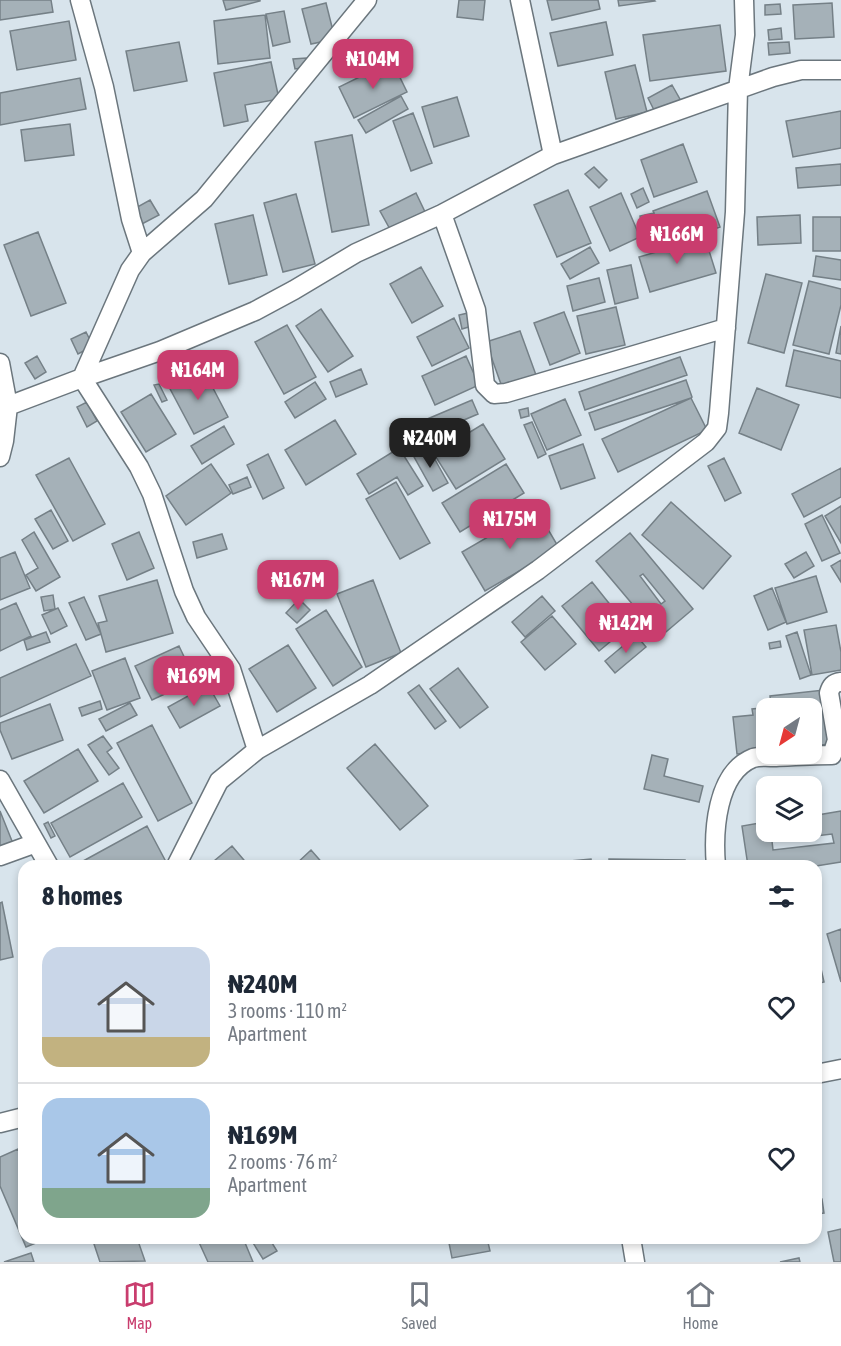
<!DOCTYPE html>
<html lang="en">
<head>
<meta charset="utf-8">
<style>
	:root { --surface:#fff; --page:#f2f2f3; --text:#1f2937; --muted:#747a83; --line:#e0e1e3; --accent:#c93d6e }
	body { margin:0; font-family:"Asap Condensed",sans-serif; background:var(--page); color:var(--text); height:100vh; display:flex; flex-direction:column; font-size:22px; white-space:nowrap }
	* { box-sizing:border-box; margin:0 }
	p { font-size:20px; color:var(--muted) }
	.icon { flex:none; width:33px; height:33px; fill:none; stroke:currentColor; stroke-width:2; stroke-linecap:round; stroke-linejoin:round }
	.map { position:relative; flex:1; overflow:hidden }
	.details { position:absolute; left:18px; top:860px; width:804px; height:384px; display:flex; flex-direction:column; background:var(--surface); border-radius:18px; box-shadow:0 3px 9px #0003 }
	.details>* { flex:none }
	.needle { width:39px; rotate:216deg }
	.tools { position:absolute; left:756px; top:698px; display:grid; gap:12px }
	.tools a { display:grid; place-items:center; width:66px; height:66px; border-radius:12px; background:var(--surface); box-shadow:0 3px 9px #0003; font-size:30px }
	.price { position:absolute; translate:-50% -51px; padding:0 14px; border-radius:12px; background:var(--accent); color:#fff; font-size:20px; line-height:39px; filter:drop-shadow(0 2px 3px #0008) }
	.price::after { content:''; position:absolute; left:50%; top:36px; width:18px; height:14px; margin-left:-9px; background:inherit; clip-path:polygon(0 0,100% 0,50% 100%) }
	.price.selected { background:#222; color:#fff }
	ul { padding:0; list-style:none }
	li { display:flex; align-items:center; gap:18px; height:150px; padding:0 24px }
	li+li { border-top:2px solid var(--line) }
	li span { display:grid; place-items:center; flex:none; width:168px; height:120px; border-radius:18px; color:#555 }
	li>.icon { margin-inline-start:auto }
	span .icon { width:72px; height:72px; fill:#fffc; stroke-width:1 }
	li b { font-size:26px }
	h2 { display:flex; justify-content:space-between; align-items:center; height:72px; padding:0 24px; font-size:26px }
	.tabs { display:flex; justify-content:space-around; align-items:center; height:84px; border-top:2px solid var(--line); background:var(--surface); font-size:16px; color:var(--muted) }
	.tabs a { display:grid; justify-items:center; gap:3px }
	.tabs .selected { color:var(--accent) }
	.map>svg:first-child { display:block }
	.building { fill:#a5b1b8; stroke:#758087; stroke-width:1.5; fill-rule:evenodd }
	.lines { fill:none; stroke-linecap:round; stroke-linejoin:round }
	.street-casing { stroke:#6b767d; stroke-width:21 }
	.street { stroke:#fff; stroke-width:18 }
</style>
</head>
<body>
<div class="map">
<svg width="841" height="1262" viewBox="0 0 841 1262">
	<rect width="100%" height="100%" fill="#d8e4ec"/>
	<path class="building" d="M0,0H51L53,12L0,20Z
		M223,0H260V1L226,10Z
		M459,0H485L483,20L457,17Z
		M547,0H598L600,9L552,20Z
		M618,0H654L655,1L619,6Z
		M326,3L335,39L311,44L302,9Z
		M832,3L834,37L795,39L793,5Z
		M780,4L781,14L765,15V5Z
		M284,11L290,42L273,46L266,14Z
		M265,15L270,58L218,64L214,21Z
		M69,21L76,60L17,70L10,31Z
		M606,22L613,55L558,66L550,33Z
		M720,25L726,71L650,81L643,35Z
		M781,28L782,39L769,40L768,30Z
		M179,42L187,81L134,91L126,51Z
		M789,42L790,53L769,55L768,43Z
		M356,45L368,65L356,72L344,52Z
		M306,58L307,67L295,69L293,59Z
		M392,61L407,92L354,118L339,87Z
		M271,62L279,99L245,105L248,121L224,126L214,73Z
		M635,65L647,112L616,119L605,72Z
		M80,78L86,109L0,125V93Z
		M672,85L681,101L656,114L648,98Z
		M401,96L408,109L366,133L358,120Z
		M457,97L469,136L434,147L422,107Z
		M841,111V148L793,157L786,121Z
		M413,113L432,163L411,171L393,121Z
		M70,124L74,155L25,161L21,130Z
		M352,135L369,225L332,232L315,142Z
		M683,144L697,182L654,197L641,160Z
		M841,164V185L798,188L796,168Z
		M594,167L607,180L599,188L585,174Z
		M643,188L649,202L637,208L631,194Z
		M568,190L591,243L557,257L534,205Z
		M707,191L720,227L666,246L653,211Z
		M416,193L426,214L391,231L380,211Z
		M621,193L640,237L610,251L590,207Z
		M296,194L315,264L283,272L264,203Z
		M150,200L159,215L140,225L132,210Z
		M654,213L660,244L646,247L640,216Z
		M253,215L267,275L229,284L215,224Z
		M800,215L801,243L758,245L757,217Z
		M813,217H841V251H813Z
		M38,232L66,303L31,316L4,245Z
		M705,238L716,273L650,292L639,257Z
		M590,247L599,263L570,279L561,264Z
		M816,256L841,260V280L813,276Z
		M631,265L638,298L615,304L607,270Z
		M421,267L443,306L412,323L390,284Z
		M766,274L802,283L784,353L748,343Z
		M599,278L605,302L573,311L567,286Z
		M809,281L841,289V305L829,354L793,345Z
		M616,307L625,345L586,354L577,316Z
		M321,309L353,356L328,372L296,326Z
		M564,312L580,353L550,365L534,323Z
		M468,313L472,326L462,329L459,315Z
		M454,318L469,348L432,366L417,337Z
		M287,325L316,377L284,394L255,342Z
		M841,326V354L836,353Z
		M520,331L536,375L502,387L486,342Z
		M86,332L93,346L78,354L71,339Z
		M794,350L841,361V398L786,386Z
		M37,356L46,372L35,379L25,363Z
		M466,356L479,385L435,405L422,376Z
		M680,357L687,375L585,410L579,392Z
		M202,367L228,417L194,434L168,385Z
		M361,369L367,384L336,397L330,382Z
		M686,380L692,397L691,398L595,430L589,413Z
		M315,382L326,399L295,418L285,402Z
		M159,384L167,400L162,402L154,385Z
		M757,388L799,405L781,450L739,433Z
		M151,394L176,434L146,452L121,412Z
		M691,398L707,430L618,472L602,439Z
		M565,399L581,435L547,450L531,414Z
		M472,400L478,414L431,434L425,420Z
		M87,402L97,421L87,427L77,407Z
		M528,408L529,416L521,418L519,410Z
		M335,420L356,454L306,485L285,450Z
		M532,422L546,454L538,458L524,425Z
		M483,424L505,459L456,489L434,454Z
		M224,426L234,444L202,464L191,446Z
		M583,444L595,478L561,489L549,456Z
		M428,447L448,483L433,491L413,455Z
		M399,448L423,486L408,495L397,477L369,494L357,474Z
		M268,454L284,488L263,499L247,465Z
		M69,458L105,524L73,541L36,475Z
		M724,458L741,493L725,501L708,466Z
		M211,464L231,493L186,525L166,496Z
		M506,464L524,493L460,532L442,503Z
		M841,468V497L804,517L792,494Z
		M247,477L251,487L233,494L229,485Z
		M396,482L430,543L400,559L366,499Z
		M671,502L731,556L703,589L642,535Z
		M841,506V543L825,516Z
		M536,509L559,548L485,591L462,552Z
		M51,510L68,541L53,549L35,519Z
		M822,515L840,553L822,561L805,524Z
		M34,532L60,577L36,591L26,575L38,568L22,540Z
		M139,532L154,568L127,580L112,544Z
		M630,533L693,609L660,637L596,561ZM643,574L665,601L661,604L640,576Z
		M222,534L227,549L197,558L193,542Z
		M15,552L30,588L0,600V558Z
		M806,552L814,566L794,578L785,564Z
		M841,560V582L831,566Z
		M816,576L827,612L787,624L775,588Z
		M157,580L173,633L106,652L98,623L107,621L99,596Z
		M373,580L401,653L366,667L337,594Z
		M592,582L628,627L599,651L562,606Z
		M772,588L786,622L768,630L754,596Z
		M53,595L55,609L44,611L41,597Z
		M542,596L555,611L525,637L512,622Z
		M84,597L101,634L86,640L69,603Z
		M299,599L310,610L297,623L286,613Z
		M16,603L31,636L0,651V610Z
		M58,608L67,626L51,634L42,615Z
		M326,610L362,667L333,686L296,629Z
		M552,616L576,644L545,670L521,642Z
		M836,625L841,652V670L812,675L804,630Z
		M46,632L50,642L27,650L24,640Z
		M797,632L811,675L800,679L786,636Z
		M636,635L646,647L615,673L605,661Z
		M780,641L781,647L770,649L769,643Z
		M76,644L91,676L0,717V678Z
		M288,645L316,688L277,712L249,669Z
		M179,646L195,680L152,700L135,666Z
		M125,658L140,698L107,710L92,671Z
		M458,668L488,707L460,728L430,689Z
		M208,685L220,706L180,728L168,707Z
		M419,685L446,721L435,729L408,693Z
		M824,690L830,744L812,746V708H766V751L737,754L733,717L753,715L752,709L771,707L770,696Z
		M100,701L102,709L82,716L79,708Z
		M130,703L137,715L106,731L99,719Z
		M50,704L63,740L12,759L0,730V723Z
		M152,725L192,803L158,821L117,743Z
		M103,736L112,748L107,752L119,768L109,775L88,745Z
		M375,744L428,806L400,830L347,768Z
		M78,749L98,781L44,813L24,781Z
		M652,755L668,759L664,776L703,786L699,802L644,789Z
		M123,783L142,817L70,857L51,823Z
		M0,811L14,846L0,851Z
		M841,811V862L816,866H748L742,826L766,822V831H812V816ZM832,834L834,843L773,850L772,841Z
		M48,822L55,836L51,838L44,824Z
		M147,826L165,860L155,866H74Z
		M232,846L249,866H208Z
		M311,850L325,866H294Z
		M591,859L592,866H559V862Z
		M609,859L685,860V866H609Z
		M2,902L13,957L0,960V903Z
		M841,929V982L827,934Z
		M816,947L824,982L816,984Z
		M18,1149L24,1163V1238H48L26,1247L0,1186V1157Z
		M816,1158L819,1182L816,1183Z
		M822,1199L824,1213L816,1214V1200Z
		M841,1229V1262H834L828,1232Z
		M92,1238H137L145,1261L100,1262Z
		M197,1238H243L253,1262H208Z
		M250,1238H269L277,1251L263,1259Z
		M448,1238H487L490,1251L452,1258Z
		M525,1238H546L526,1241Z
		M31,1253L34,1262H4Z
		M799,1258L800,1262H780Z"/>
	<g class="lines">
		<g class="street-casing">
			<path id="street" d="M80,0L104,87L131,219L142,253
				M520,0L553,155
				M442,214L476,310L485,385L494,394L506,393L726,328
				M0,363L8,406L4,441L0,457
				M0,409L82,378L160,351L255,311L294,290L356,253L442,214L553,155L773,77L801,70H841
				M257,750L231,669L196,617L184,591L152,494L139,467L82,378L130,270L142,253L204,199L367,0
				M0,780L49,866
				M0,856L36,843
				M176,866L219,781L257,750L370,685L538,570L706,442L717,428L719,413L735,212L738,89L745,35L744,0
				M716,866C713,832 716,773 753,758C760,756 769,757 776,757C795,756 813,755 832,755L837,740L829,693C831,686 833,683 841,682
				M816,1074L841,1069
				M0,1123L24,1117
				M631,1238L635,1262"/>
		</g>
		<use href="#street" class="street"/>
	</g>
</svg>
<div class="tools">
<a><svg class="needle" viewBox="-14 -14 28 28"><path d="M0-13l5 13h-10z" fill="#e53935"/><path d="M0 13l5-13h-10z" fill="#747a83"/></svg></a>
<a><svg class="icon" aria-label="layers" viewBox="0 0 24 24"><path d="M12 4l9 5-9 5-9-5zM3 14l9 5 9-5"/></svg></a>
</div>
<b class="price" style="left:373px;top:90px">₦104M</b>
<b class="price" style="left:677px;top:265px">₦166M</b>
<b class="price" style="left:198px;top:401px">₦164M</b>
<b class="price selected" style="left:430px;top:469px">₦240M</b>
<b class="price" style="left:510px;top:550px">₦175M</b>
<b class="price" style="left:298px;top:611px">₦167M</b>
<b class="price" style="left:626px;top:654px">₦142M</b>
<b class="price" style="left:194px;top:707px">₦169M</b>
<section class="details">
<h2>8 homes<svg class="icon" aria-label="filters" viewBox="0 0 24 24"><path d="M4 7h16M4 17h16"/><circle cx="9" cy="7" r="2"/><circle cx="15" cy="17" r="2"/></svg></h2>
<ul>
<li><span style="background:linear-gradient(#c9d6e8 75%,#c2b280 0)"><svg class="icon" aria-label="home" viewBox="0 0 24 24"><path d="M3 11l9-7 9 7M6 9v11h12V9"/></svg></span><div><b>₦240M</b><p>3 rooms · 110 m²</p><p>Apartment</p></div><svg class="icon" aria-label="heart" viewBox="0 0 24 24"><path d="M12 20l-8-8c-3-5 5-10 8-4 3-6 11-1 8 4z"/></svg></li>
<li><span style="background:linear-gradient(#a9c7e8 75%,#7fa58c 0)"><svg class="icon" aria-label="home" viewBox="0 0 24 24"><path d="M3 11l9-7 9 7M6 9v11h12V9"/></svg></span><div><b>₦169M</b><p>2 rooms · 76 m²</p><p>Apartment</p></div><svg class="icon" aria-label="heart" viewBox="0 0 24 24"><path d="M12 20l-8-8c-3-5 5-10 8-4 3-6 11-1 8 4z"/></svg></li>
</ul>
</section>
</div>
<nav class="tabs">
<a class="selected"><svg class="icon" aria-label="map" viewBox="0 0 24 24"><path d="M3 6l6-2 6 2 6-2v14l-6 2-6-2-6 2zM9 4v14M15 6v14"/></svg>Map</a>
<a><svg class="icon" aria-label="saved" viewBox="0 0 24 24"><path d="M7 4h10v16l-5-4-5 4z"/></svg>Saved</a>
<a><svg class="icon" aria-label="home" viewBox="0 0 24 24"><path d="M3 11l9-7 9 7M6 9v11h12V9"/></svg>Home</a>
</nav>
</body>
</html>
